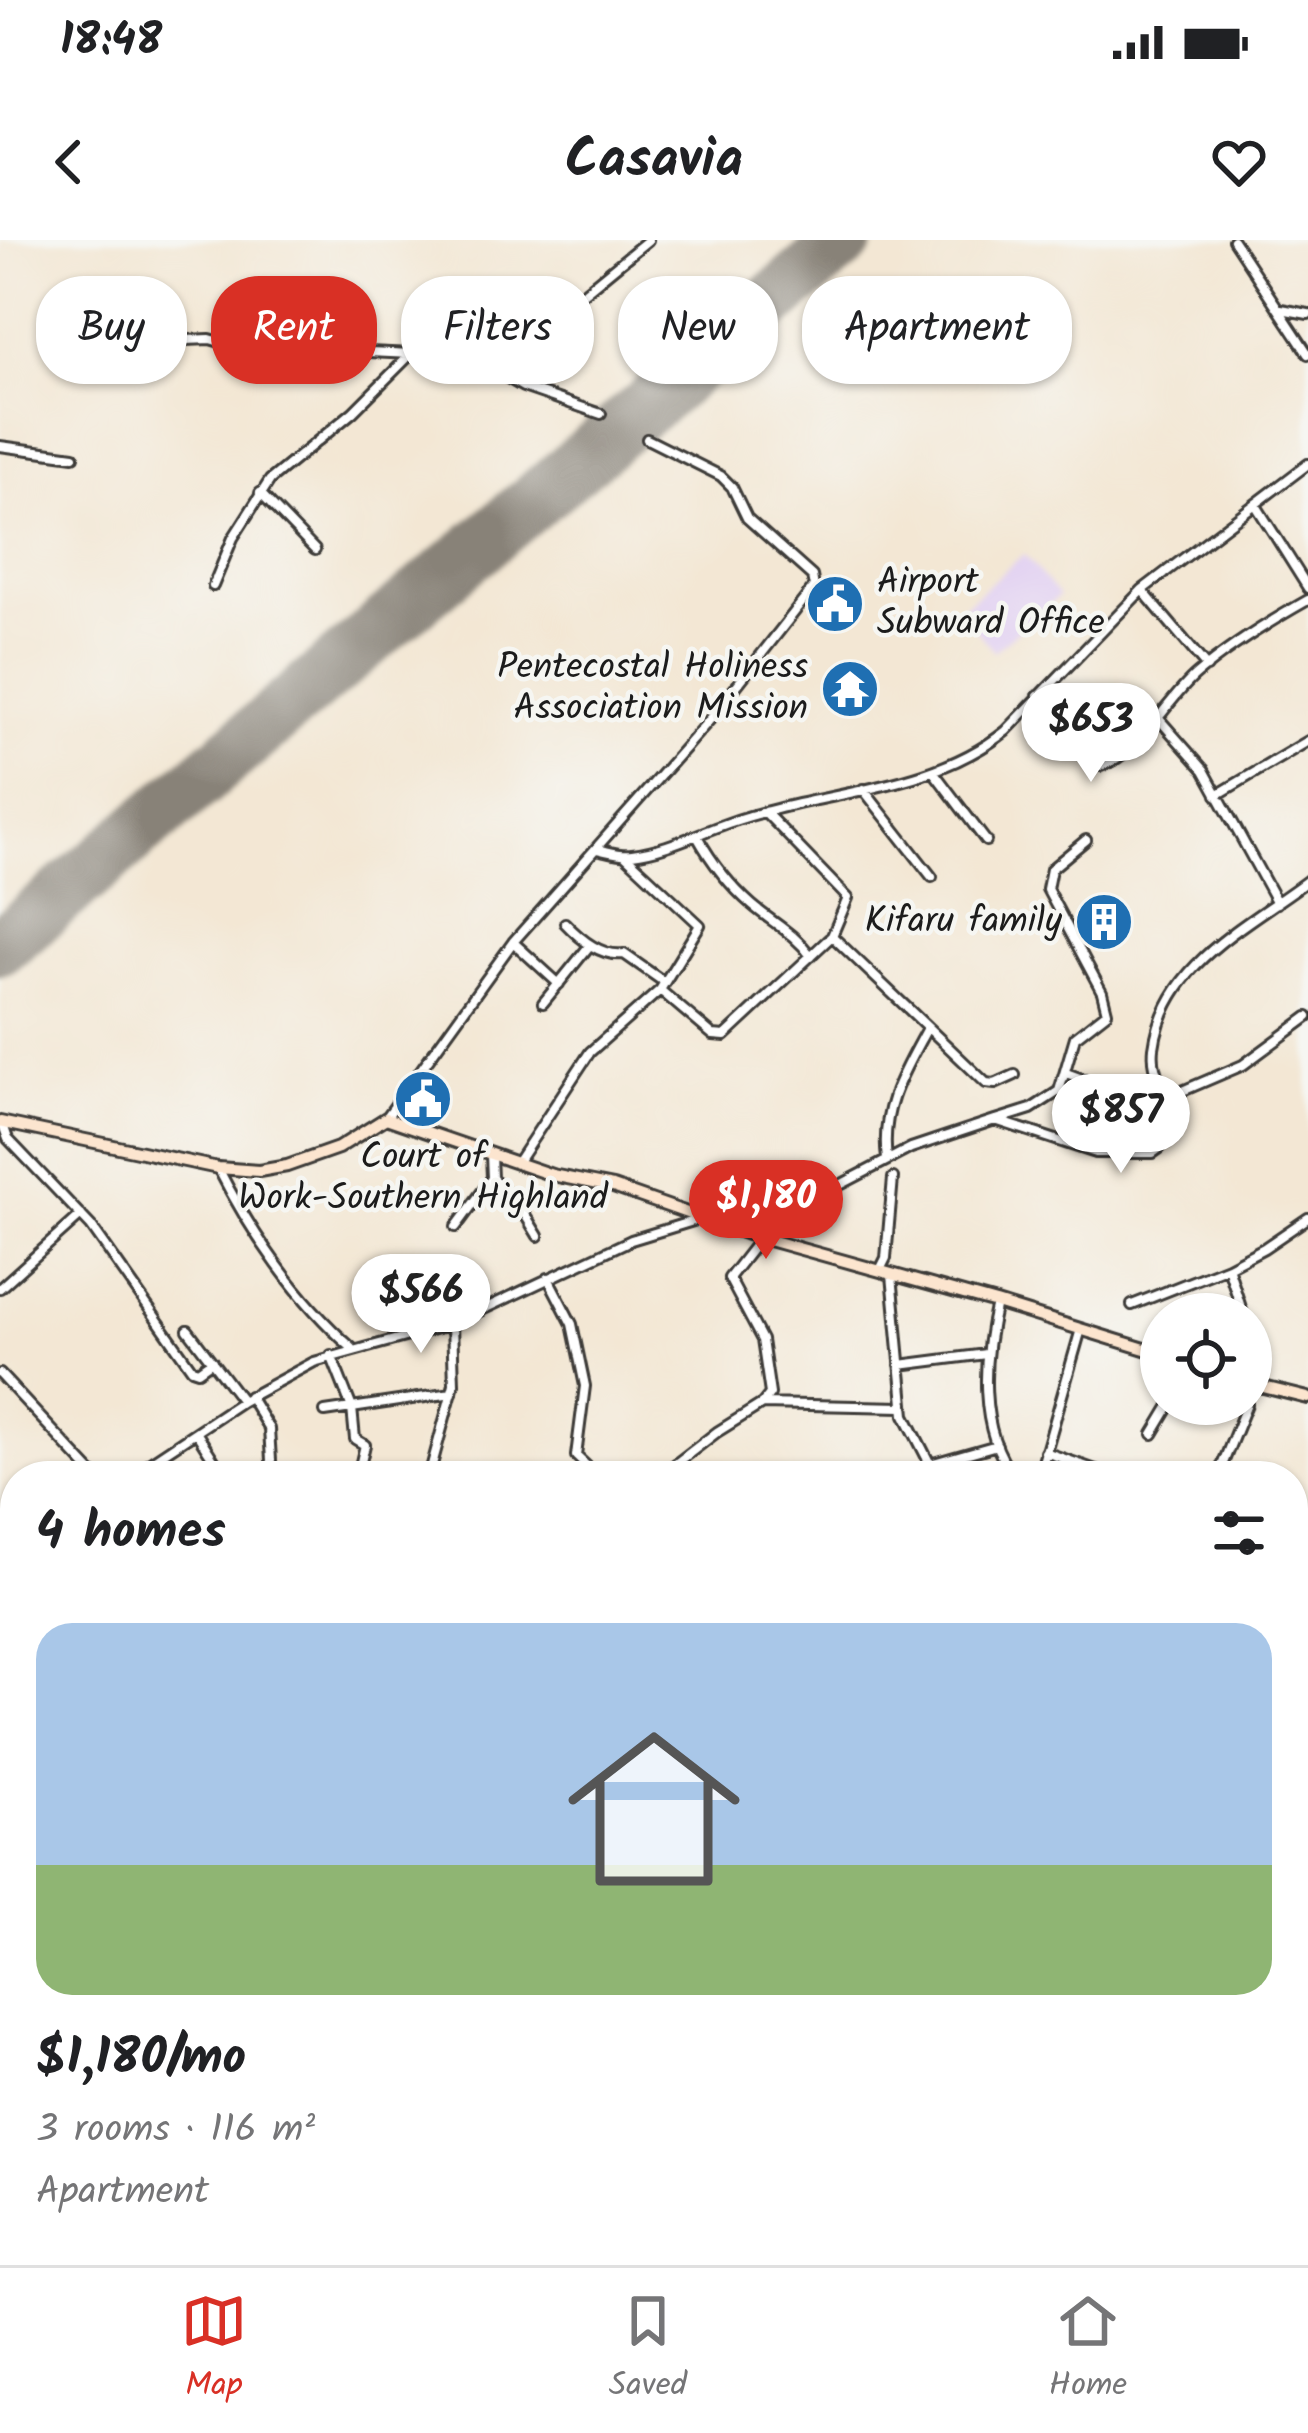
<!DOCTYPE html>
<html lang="en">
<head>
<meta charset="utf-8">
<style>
	:root { --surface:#fff; --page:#f2f2f2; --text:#202124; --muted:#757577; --line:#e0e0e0; --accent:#d93025 }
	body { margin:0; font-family:Kalam,sans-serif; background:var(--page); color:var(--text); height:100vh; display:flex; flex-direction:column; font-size:45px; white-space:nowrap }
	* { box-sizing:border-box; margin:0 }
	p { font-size:39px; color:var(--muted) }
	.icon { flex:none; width:66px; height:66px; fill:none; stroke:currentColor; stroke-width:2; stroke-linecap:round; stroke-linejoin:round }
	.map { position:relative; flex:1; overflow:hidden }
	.drawer { position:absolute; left:0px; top:1221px; width:1308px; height:804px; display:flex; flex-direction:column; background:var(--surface); border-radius:48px 48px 0 0; box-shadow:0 3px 9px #0004 }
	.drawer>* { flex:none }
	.top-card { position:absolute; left:36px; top:36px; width:1236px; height:108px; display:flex; gap:24px }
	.controls { position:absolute; left:1140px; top:1053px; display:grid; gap:24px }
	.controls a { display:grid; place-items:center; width:132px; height:132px; border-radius:50%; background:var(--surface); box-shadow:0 3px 9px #0004; font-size:60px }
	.price { position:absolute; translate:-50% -102px; padding:0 27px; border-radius:42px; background:#fff; color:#222; font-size:39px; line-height:78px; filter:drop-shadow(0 3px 6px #0008) }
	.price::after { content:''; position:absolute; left:50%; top:72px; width:36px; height:27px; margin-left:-18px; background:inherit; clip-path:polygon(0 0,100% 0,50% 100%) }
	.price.current { background:var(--accent); color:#fff }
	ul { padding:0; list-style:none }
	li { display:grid; align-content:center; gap:24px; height:636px; padding:0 36px }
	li+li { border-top:3px solid var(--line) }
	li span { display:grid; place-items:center; height:372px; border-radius:36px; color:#555 }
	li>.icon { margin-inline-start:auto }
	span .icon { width:216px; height:216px; fill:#fffc; stroke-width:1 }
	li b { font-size:51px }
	h2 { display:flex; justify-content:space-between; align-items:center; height:144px; padding:0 36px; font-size:51px }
	.tag { padding:0 42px; border-radius:48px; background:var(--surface); box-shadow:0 3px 9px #0004; font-size:42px; line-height:108px }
	.tag.current { background:var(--accent); color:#fff }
	.status { display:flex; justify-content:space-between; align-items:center; height:84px; padding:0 60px; background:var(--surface); direction:ltr }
	.status svg { height:33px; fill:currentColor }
	header { display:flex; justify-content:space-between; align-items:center; height:156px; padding:0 36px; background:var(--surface); font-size:54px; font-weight:700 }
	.tabs { display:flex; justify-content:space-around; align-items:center; height:168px; border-top:3px solid var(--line); background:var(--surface); font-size:33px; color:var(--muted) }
	.tabs a { display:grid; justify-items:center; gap:6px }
	.tabs .current { color:var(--accent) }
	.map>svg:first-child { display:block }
	.built { fill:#e3d3f2 }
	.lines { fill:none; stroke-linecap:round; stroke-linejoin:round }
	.runway { stroke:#888278; stroke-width:57 }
	.street-casing { stroke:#3c3a38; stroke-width:14 }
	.secondary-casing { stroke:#3c3a38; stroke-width:16 }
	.street { stroke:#fff; stroke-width:8 }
	.secondary { stroke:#fce5cf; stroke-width:10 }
	.labels { text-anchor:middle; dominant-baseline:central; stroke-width:9; stroke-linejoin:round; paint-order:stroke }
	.poi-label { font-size:36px; fill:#1c1c1c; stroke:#f6f6f2; text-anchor:end }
</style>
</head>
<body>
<div class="status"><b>18:48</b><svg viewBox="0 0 49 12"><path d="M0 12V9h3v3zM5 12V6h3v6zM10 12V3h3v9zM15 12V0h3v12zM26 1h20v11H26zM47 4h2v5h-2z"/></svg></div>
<header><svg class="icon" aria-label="back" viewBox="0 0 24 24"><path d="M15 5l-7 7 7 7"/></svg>Casavia<svg class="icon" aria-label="heart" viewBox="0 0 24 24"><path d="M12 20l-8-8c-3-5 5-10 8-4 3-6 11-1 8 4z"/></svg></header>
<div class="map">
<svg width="1308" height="2025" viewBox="0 0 1308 2025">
	<rect width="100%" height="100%" fill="#f6f6f2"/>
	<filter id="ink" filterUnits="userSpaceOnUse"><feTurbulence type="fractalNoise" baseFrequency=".00833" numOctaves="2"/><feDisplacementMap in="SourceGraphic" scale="24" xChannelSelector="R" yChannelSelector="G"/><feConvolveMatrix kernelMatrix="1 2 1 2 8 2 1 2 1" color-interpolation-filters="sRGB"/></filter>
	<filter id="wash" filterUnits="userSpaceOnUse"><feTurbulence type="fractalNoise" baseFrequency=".004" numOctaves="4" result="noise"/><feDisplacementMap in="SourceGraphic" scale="48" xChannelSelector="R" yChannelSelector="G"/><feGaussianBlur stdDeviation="2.7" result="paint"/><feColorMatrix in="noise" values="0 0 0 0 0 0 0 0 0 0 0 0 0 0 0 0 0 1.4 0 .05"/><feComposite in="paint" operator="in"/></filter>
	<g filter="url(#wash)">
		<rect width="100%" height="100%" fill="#f3e7d4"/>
		<path class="built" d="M1024,314L1059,356L994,411L959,370Z"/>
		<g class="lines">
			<path class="runway" d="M0,707L846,0"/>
		</g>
	</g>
	<g filter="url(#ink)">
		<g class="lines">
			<g class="street-casing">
				<path id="street" d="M1233,0L1308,114
					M1281,69L1308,74
					M117,88L186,100L210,99L261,114L293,102L348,111L412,114L462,121L502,115L527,99L648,0
					M470,123L490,128L523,147L601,174
					M0,206L74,216
					M260,253L315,310
					M1257,267L1308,348
					M213,346L233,298L270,240L353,172L411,114
					M1142,350L1207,427
					M1038,456L1091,520L1101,526C1142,512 1165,461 1197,434C1231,405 1269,382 1308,360
					M1159,479L1204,530L1277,663
					M933,531L986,601
					M863,549L932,637
					M1217,555L1308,501
					M697,596C711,621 730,646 752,665C773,683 794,693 811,716
					M596,609C608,611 620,616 632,614C666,610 696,594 728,583C818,551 929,553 1006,491L1142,350L1308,224
					M626,616L700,685L660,750
					M565,683C582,701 602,717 624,714L664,742
					M832,696L986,843L995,844L1015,835
					M513,702L559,744
					M543,763L590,705
					M1066,833L1099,845L1163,851
					M1166,858L1243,825L1308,777
					M386,878L513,702L713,476L814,347L812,336L747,278L732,247L721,236L647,199
					M996,880L1031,869L1059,851L1075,797L1107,772L1102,752L1047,649L1051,629L1086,600
					M2,882L8,899L91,986L192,1129L198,1131L212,1121
					M887,919C880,868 904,831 927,788
					M517,923L590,812L660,750L713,795L725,796L832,696L848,658L765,572
					M218,928C251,993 297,1060 352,1108
					M492,938L524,973L538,996
					M456,987L492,938L491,915
					M748,993L911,908L995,880L1096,913H1153L1160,908C1163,893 1169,868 1164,853C1158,837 1152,826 1154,808C1165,724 1247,686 1308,640
					M880,1030L886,1018L893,938
					M892,1035L905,1175L929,1222L915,1236
					M548,1038L572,1084L585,1146L576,1216L597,1236
					M0,1048L81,975
					M996,1063C983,1117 977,1190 1014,1236
					M1132,1065L1228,1027
					M1243,1074L1228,1027L1264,1008L1308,978
					M188,1090L242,1161
					M331,1115L352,1168L355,1199L365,1205L361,1222
					M900,1125L986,1114
					M0,1134L95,1236
					M249,1156L269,1189L272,1236
					M762,1164L903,1167
					M325,1172L452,1153
					M196,1192L224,1236
					M1153,1194L1171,1164
					M1045,1212L1113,1236
					M930,1224L997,1205
					M1219,1233L1247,1164
					M129,1236L242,1161L314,1122L452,1084L631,1000L703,978
					M429,1236L454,1144L452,1084
					M660,1236L717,1192L762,1164L770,1154L762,1100L729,1038L761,997
					M1039,1236L1081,1089
					M0,1316L15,1311
					M1293,1458L1308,1472
					M1293,1498L1308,1492
					M1293,1789L1308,1785
					M0,1854L15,1777
					M1293,1922L1308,1933
					M0,1952L15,1957
					M533,2010L590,2025
					M156,2019L175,2025
					M154,2025L158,2010
					M319,2025L323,2010
					M684,2025L689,2010
					M794,2025L798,2010
					M856,2025L859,2010"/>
			</g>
			<g class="secondary-casing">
				<path id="secondary" d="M0,882L218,928L259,931L287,926L338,908L386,878L552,935L613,947L747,994L996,1063L1161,1114
					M1251,1144L1308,1158
					M0,1518L15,1521
					M1293,1536L1308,1520"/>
			</g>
			<use href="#street" class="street"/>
			<use href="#secondary" class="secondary"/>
		</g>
	</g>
	<defs>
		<g id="civic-disc" transform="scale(3)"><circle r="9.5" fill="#1f6fb2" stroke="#f6f6f2"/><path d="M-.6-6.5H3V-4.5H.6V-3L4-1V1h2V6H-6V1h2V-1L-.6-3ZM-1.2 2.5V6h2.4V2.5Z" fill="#fff"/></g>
		<g id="temple-disc" transform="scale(3)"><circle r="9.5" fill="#1f6fb2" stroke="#f6f6f2"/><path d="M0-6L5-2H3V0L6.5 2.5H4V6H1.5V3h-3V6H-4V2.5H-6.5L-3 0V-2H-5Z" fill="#fff"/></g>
		<g id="building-disc" transform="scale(3)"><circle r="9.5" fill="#1f6fb2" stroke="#f6f6f2"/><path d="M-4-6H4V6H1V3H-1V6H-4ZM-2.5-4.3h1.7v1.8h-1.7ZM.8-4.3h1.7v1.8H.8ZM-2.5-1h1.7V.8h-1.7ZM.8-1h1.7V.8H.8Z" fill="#fff"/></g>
	</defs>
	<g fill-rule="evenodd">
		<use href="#civic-disc" x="835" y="364"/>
		<use href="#temple-disc" x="850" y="449"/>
		<use href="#building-disc" x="1104" y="682"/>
		<use href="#civic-disc" x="423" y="859"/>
	</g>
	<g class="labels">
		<g class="poi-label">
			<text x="877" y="343" text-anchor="start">Airport<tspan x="877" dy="41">Subward Office</tspan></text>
			<text x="808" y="428">Pentecostal Holiness<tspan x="808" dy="41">Association Mission</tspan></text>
			<text x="1062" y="682">Kifaru family</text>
			<text x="423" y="918" text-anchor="middle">Court of<tspan x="423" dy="41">Work-Southern Highland</tspan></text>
		</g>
	</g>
</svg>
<div class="controls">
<a><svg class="icon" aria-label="locate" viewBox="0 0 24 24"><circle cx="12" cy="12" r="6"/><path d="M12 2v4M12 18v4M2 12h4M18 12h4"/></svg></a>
</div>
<b class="price" style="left:1091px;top:545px">$653</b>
<b class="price" style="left:1121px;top:936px">$857</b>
<b class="price current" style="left:766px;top:1022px">$1,180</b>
<b class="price" style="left:421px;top:1116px">$566</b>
<div class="top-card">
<a class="tag">Buy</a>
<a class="tag current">Rent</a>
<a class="tag">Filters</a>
<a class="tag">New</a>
<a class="tag">Apartment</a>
</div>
<section class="drawer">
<h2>4 homes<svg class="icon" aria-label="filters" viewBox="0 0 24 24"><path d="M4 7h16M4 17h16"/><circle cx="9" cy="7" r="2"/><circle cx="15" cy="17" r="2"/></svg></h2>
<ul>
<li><span style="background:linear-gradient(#a9c7e8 65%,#8fb573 0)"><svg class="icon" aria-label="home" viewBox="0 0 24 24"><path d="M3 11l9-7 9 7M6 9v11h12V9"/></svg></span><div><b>$1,180/mo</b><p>3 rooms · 116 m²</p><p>Apartment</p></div></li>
</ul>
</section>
</div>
<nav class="tabs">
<a class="current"><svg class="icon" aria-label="map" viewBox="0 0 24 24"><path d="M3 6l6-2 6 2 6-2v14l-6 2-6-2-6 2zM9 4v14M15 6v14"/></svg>Map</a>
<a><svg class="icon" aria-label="saved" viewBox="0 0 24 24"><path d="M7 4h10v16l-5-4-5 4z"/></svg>Saved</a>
<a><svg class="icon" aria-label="home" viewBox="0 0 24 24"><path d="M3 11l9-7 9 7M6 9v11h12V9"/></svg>Home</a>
</nav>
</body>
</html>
